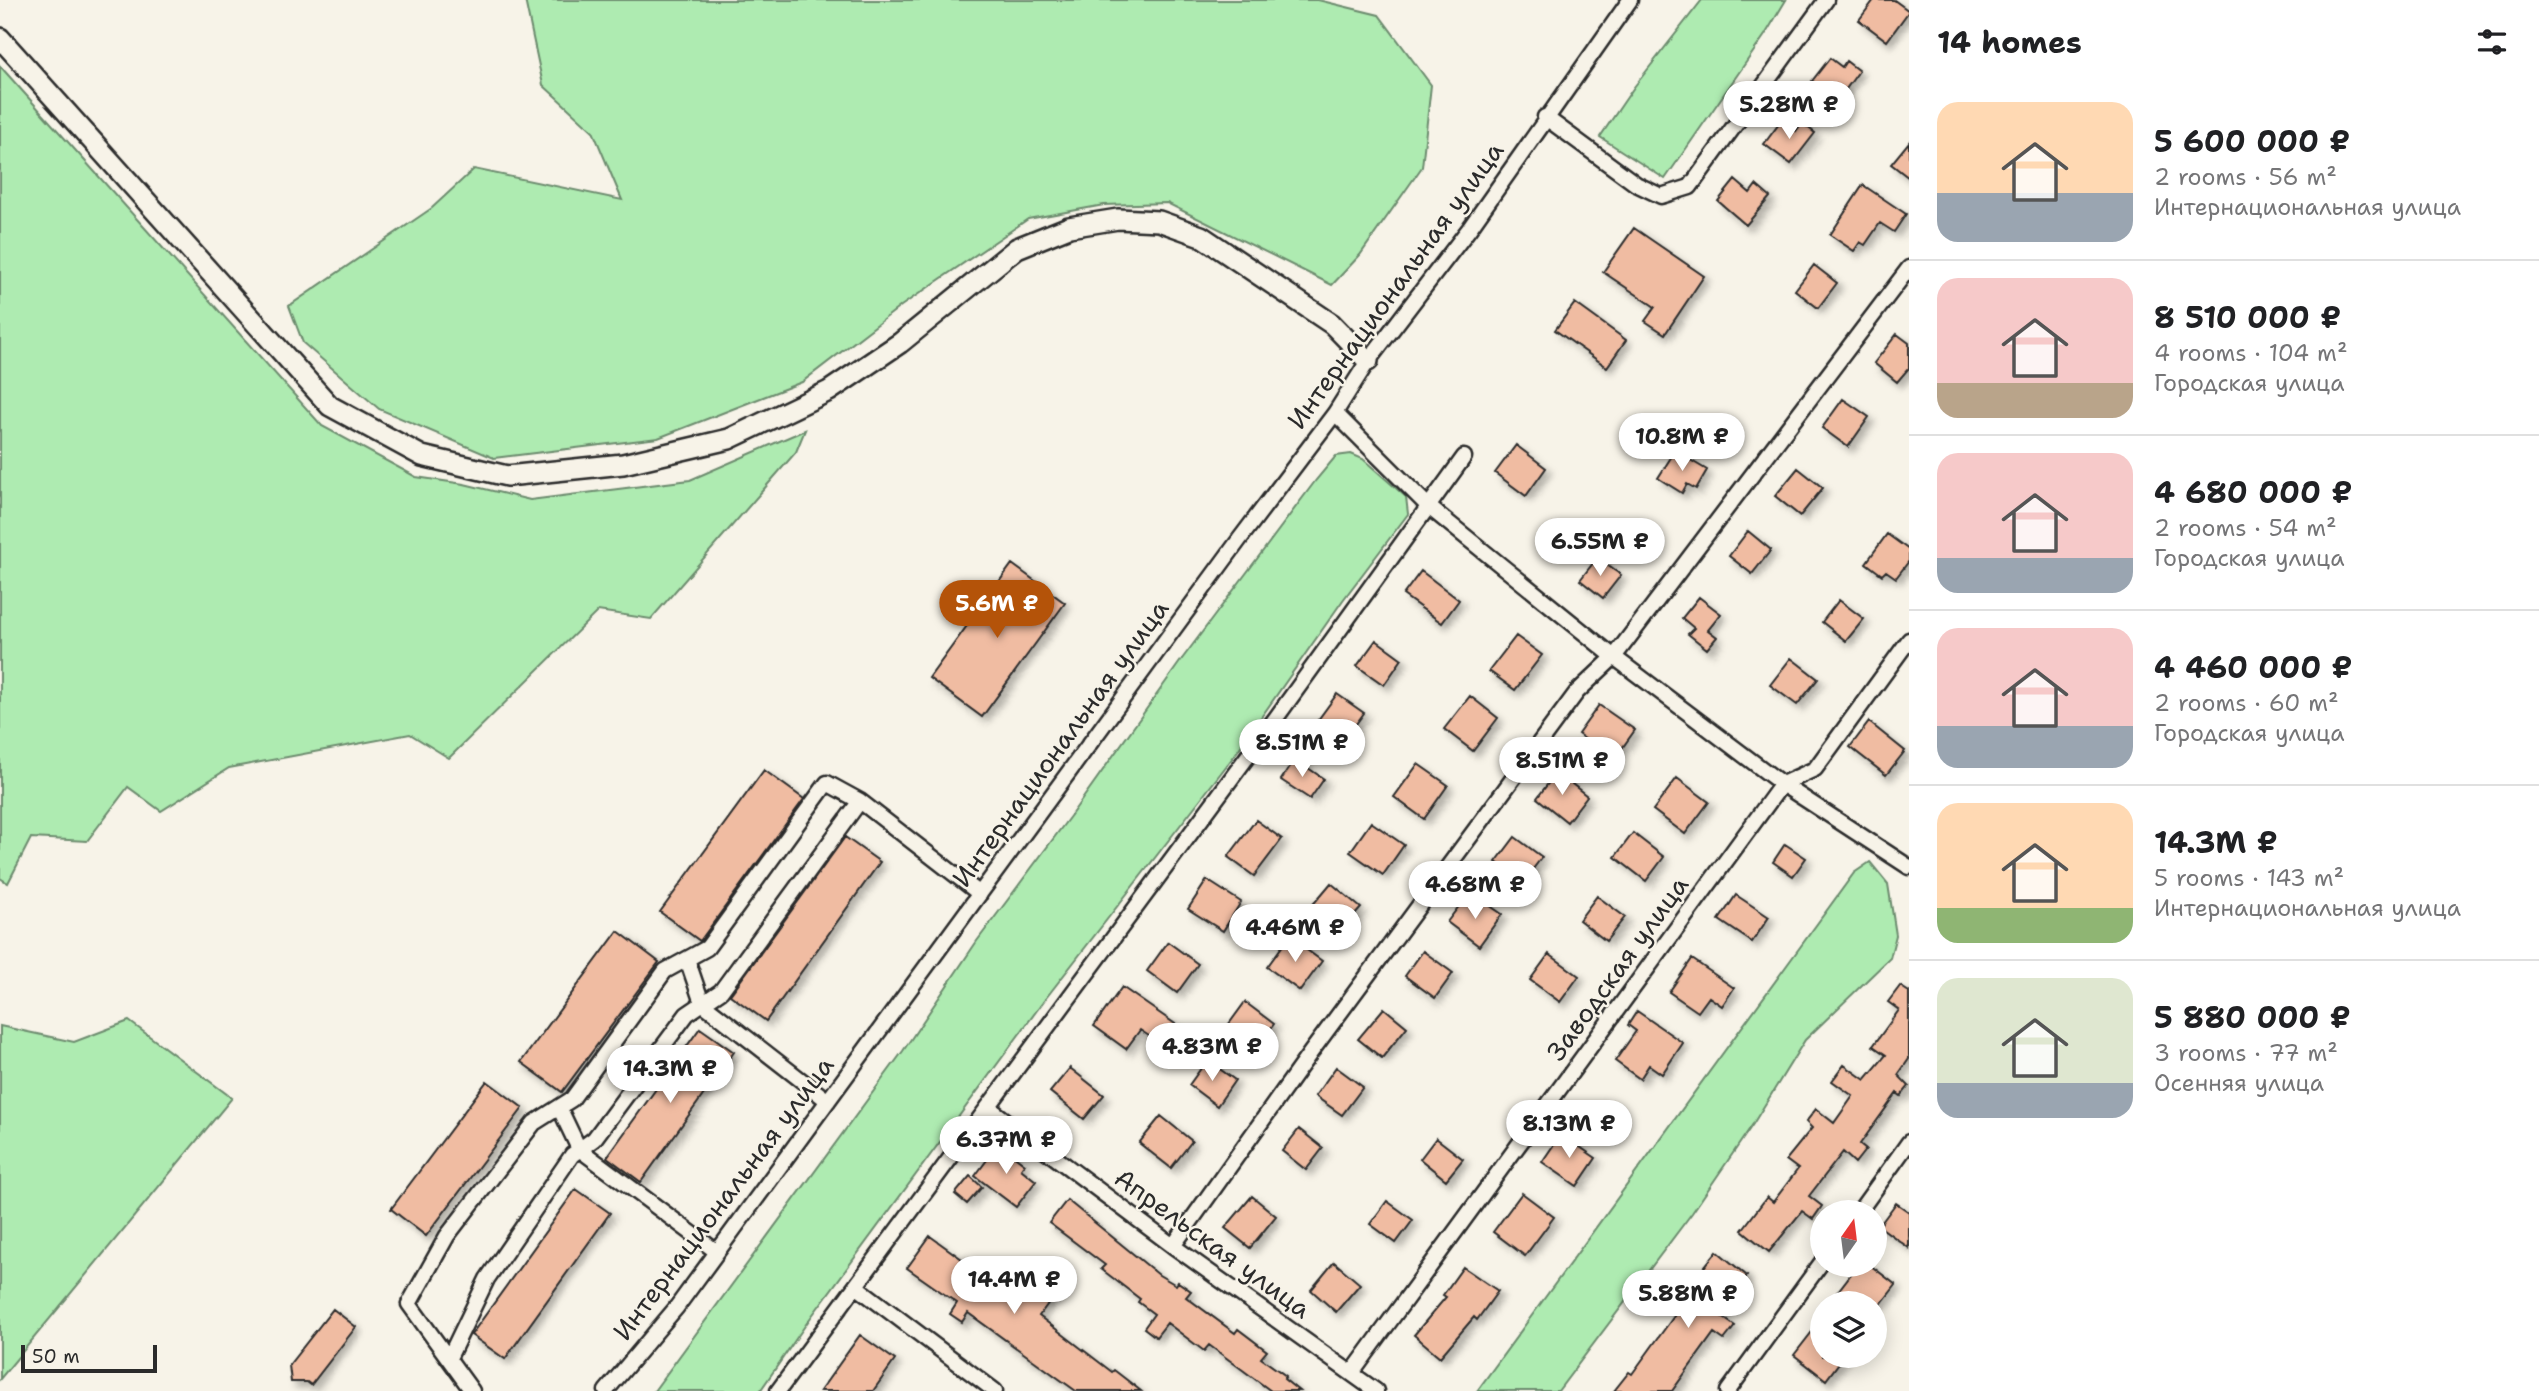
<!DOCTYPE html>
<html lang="en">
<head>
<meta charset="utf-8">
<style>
	:root { --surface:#fff; --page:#f2f2f2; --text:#202124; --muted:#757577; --line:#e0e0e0; --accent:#b45309 }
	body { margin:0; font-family:"Shantell Sans",sans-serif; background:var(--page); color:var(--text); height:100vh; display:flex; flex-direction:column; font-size:26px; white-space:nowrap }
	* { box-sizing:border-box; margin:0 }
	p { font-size:23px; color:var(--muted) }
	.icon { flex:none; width:38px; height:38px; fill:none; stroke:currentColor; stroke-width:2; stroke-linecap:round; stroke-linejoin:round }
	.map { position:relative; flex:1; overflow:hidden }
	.drawer { display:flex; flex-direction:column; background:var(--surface); width:630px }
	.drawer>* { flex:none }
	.needle { width:46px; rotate:14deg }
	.tools { position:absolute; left:1810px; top:1200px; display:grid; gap:14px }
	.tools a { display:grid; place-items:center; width:77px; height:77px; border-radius:50%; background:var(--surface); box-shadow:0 4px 18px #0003; font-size:35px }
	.scale { position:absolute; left:21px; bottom:18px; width:136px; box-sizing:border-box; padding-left:7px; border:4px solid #2b2b2b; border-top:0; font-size:19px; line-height:24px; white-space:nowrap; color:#2b2b2b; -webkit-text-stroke:5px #f7f3e8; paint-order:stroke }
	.price { position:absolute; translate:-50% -60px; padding:0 16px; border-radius:24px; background:#fff; color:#222; font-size:23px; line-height:46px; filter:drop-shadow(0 2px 4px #0008) }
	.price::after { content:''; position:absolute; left:50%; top:42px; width:21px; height:16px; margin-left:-10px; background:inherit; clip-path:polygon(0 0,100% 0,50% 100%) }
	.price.selected { background:var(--accent); color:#fff }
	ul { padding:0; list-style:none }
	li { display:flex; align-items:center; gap:21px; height:175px; padding:0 28px }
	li+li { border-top:2px solid var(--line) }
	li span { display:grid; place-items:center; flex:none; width:196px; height:140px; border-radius:21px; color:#555 }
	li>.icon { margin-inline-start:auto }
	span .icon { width:84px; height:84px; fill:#fffc; stroke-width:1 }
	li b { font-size:30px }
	h2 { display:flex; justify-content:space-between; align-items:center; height:84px; padding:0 28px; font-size:30px }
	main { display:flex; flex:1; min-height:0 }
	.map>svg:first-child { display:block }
	.green { fill:#aeebb1; stroke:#6c8b6e; stroke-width:2 }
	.building { fill:#f0bca2; stroke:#2b2b2b; stroke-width:2; filter:url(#shadow) }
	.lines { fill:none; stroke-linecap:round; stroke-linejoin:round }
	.minor-casing { stroke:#2b2b2b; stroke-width:19 }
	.tertiary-casing { stroke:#2b2b2b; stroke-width:24 }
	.minor { stroke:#f7f3e8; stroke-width:14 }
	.tertiary { stroke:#f7f3e8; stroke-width:19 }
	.labels { text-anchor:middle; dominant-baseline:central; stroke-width:5; stroke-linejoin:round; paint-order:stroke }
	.street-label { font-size:26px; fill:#2b2b2b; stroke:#f7f3e8 }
</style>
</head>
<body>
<main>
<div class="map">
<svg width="1909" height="1391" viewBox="0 0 1909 1391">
	<defs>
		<filter id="shadow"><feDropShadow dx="5" dy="5" stdDeviation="3.5" flood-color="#0004"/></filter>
	</defs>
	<rect width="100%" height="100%" fill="#f7f3e8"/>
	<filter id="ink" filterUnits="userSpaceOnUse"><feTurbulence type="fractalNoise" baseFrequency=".0143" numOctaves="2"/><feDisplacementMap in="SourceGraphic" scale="14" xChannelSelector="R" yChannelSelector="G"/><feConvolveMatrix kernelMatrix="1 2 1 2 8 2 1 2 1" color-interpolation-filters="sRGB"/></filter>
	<g filter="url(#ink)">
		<path class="green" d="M525,0H1318L1379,15L1431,85L1422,167L1360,255L1332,285L1167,203L1104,205L1028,219L901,306L802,382L658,438L494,458L379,409L303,343L289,306L432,208L474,169L622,200L593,131L543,85Z
			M1702,0H1786L1765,35L1665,179L1600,137L1634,87Z
			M0,66L322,426L416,477L464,484L530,500L690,480L805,430L796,452L651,619L598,611L449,758L410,734L229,768L161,811L128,787L87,841L31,838L8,883L0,878Z
			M1351,454L1363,459L1406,497L1408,514L1343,600L1234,756L1046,998L811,1317L760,1391H654L903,1051L977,941L1071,815L1182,659L1316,480L1336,456Z
			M1870,862L1888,884L1896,935L1890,958L1805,1040L1753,1124L1692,1213L1558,1391H1477L1854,873Z
			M129,1021L232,1098L0,1379V1026L74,1042Z"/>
		<path class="building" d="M1874,0H1894L1909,11L1887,41L1859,20Z
			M1830,58L1842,67L1846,61L1859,71L1838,100L1812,81Z
			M1782,120L1796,131L1802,123L1815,133L1791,164L1764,144Z
			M1909,142V178L1891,164Z
			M1735,180L1750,193L1756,185L1770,197L1746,225L1718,201Z
			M1863,185L1906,214L1894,232L1880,223L1865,245L1860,242L1854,251L1830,235Z
			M1634,228L1704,276L1665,334L1645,321L1655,307L1603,272Z
			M1814,265L1837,283L1818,308L1795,290Z
			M1575,303L1626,340L1607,367L1555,330Z
			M1897,334L1909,343V368L1897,382L1874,363Z
			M1843,399L1869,417L1848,447L1822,428Z
			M1516,445L1546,468L1526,496L1495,473Z
			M1675,451L1707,470L1696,489L1687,484L1682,493L1658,478Z
			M1798,468L1823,488L1800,516L1775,496Z
			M1748,531L1771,550L1752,574L1729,556Z
			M1887,534L1909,550V561L1896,578L1886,571L1882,575L1866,563Z
			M1597,558L1621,575L1603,598L1580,580Z
			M1012,564L1065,603L982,717L929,678Z
			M1421,571L1459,600L1442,623L1403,595Z
			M1699,597L1721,614L1708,630L1717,637L1707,649L1688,634L1694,628L1682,618Z
			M1839,600L1864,619L1846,641L1822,622Z
			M1516,636L1542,655L1515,690L1489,671Z
			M1376,640L1402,659L1384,685L1357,666Z
			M1791,658L1818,679L1797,705L1770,685Z
			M1337,694L1364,713L1342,743L1315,724Z
			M1470,696L1498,718L1473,751L1444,729Z
			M1599,705L1635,730L1620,751L1610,744L1604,753L1578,734Z
			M1869,722L1905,751L1886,775L1850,747Z
			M1295,759L1324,779L1310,799L1281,780Z
			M1418,764L1448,785L1424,819L1394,797Z
			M764,770L804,799L700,941L660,912Z
			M1557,772L1587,796L1567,822L1537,798Z
			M1677,778L1709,802L1685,834L1653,810Z
			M1256,820L1282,839L1254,876L1228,857Z
			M1371,822L1404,845L1383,875L1350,852Z
			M1633,833L1664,857L1646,881L1615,857Z
			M845,837L880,862L766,1021L730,995Z
			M1515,837L1542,857L1523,882L1496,862Z
			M1785,844L1806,858L1793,876L1773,862Z
			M1207,880L1241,902L1223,931L1188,909Z
			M1331,883L1361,908L1339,933L1310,908Z
			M1736,895L1769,917L1752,942L1719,920Z
			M1597,896L1625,917L1606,941L1579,920Z
			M1480,899L1502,914L1479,946L1447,922L1463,901L1473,908Z
			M618,931L659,962L562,1092L521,1062Z
			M1289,937L1322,961L1300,991L1267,967Z
			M1168,942L1198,964L1177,993L1147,971Z
			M1423,951L1453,973L1435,998L1405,976Z
			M1549,954L1579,976L1560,1002L1530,980Z
			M1692,959L1734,988L1722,1006L1709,997L1698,1012L1669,992Z
			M1900,986L1909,992V1059L1898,1075L1909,1086L1901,1096L1897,1093L1860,1144L1866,1149L1855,1163L1843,1152L1809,1196L1822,1206L1813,1219L1802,1211L1769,1252L1742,1230L1767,1197L1773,1202L1798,1169L1786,1160L1812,1128L1806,1122L1816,1109L1834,1123L1853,1096L1832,1081L1844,1065L1865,1080L1886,1055L1873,1046L1899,1010L1888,1002Z
			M1122,987L1181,1028L1167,1048L1140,1030L1126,1049L1094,1026Z
			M1245,1002L1274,1024L1254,1051L1226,1028Z
			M1384,1008L1407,1027L1382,1058L1358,1039Z
			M1637,1011L1683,1043L1662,1074L1649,1065L1640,1079L1615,1061L1636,1031L1628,1025Z
			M700,1028L734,1052L641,1182L607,1157Z
			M1207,1060L1235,1080L1217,1106L1189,1085Z
			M1336,1067L1363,1087L1342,1115L1315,1096Z
			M1070,1068L1104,1095L1084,1119L1050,1092Z
			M487,1081L523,1108L426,1236L391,1209Z
			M1161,1116L1192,1141L1171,1168L1139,1143Z
			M1299,1129L1323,1148L1306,1170L1282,1151Z
			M1561,1134L1596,1158L1577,1186L1542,1162Z
			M1436,1138L1463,1159L1446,1180L1420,1159Z
			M999,1144L1025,1164L1021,1169L1036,1181L1016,1207L975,1176Z
			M970,1176L982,1187L967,1204L955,1194Z
			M576,1189L610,1213L505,1359L471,1335Z
			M1522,1193L1554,1217L1525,1256L1493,1232Z
			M1252,1196L1276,1216L1250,1248L1225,1228Z
			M1067,1200L1159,1275L1176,1285L1178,1282L1191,1291L1186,1297L1235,1333L1238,1329L1267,1351L1261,1358L1286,1376L1284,1379L1299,1391H1271L1209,1345L1204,1351L1167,1323L1156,1337L1144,1328L1154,1314L1138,1302L1140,1299L1101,1269L1105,1265L1049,1223Z
			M1387,1201L1413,1220L1396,1243L1370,1224Z
			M1896,1203L1909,1212V1248L1879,1226Z
			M930,1236L980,1272L986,1263L1006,1277L1016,1264L1055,1294L1039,1316L1112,1372L1114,1370L1141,1391H1076L968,1313L962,1322L950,1314L957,1303L907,1268Z
			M1717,1251L1747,1276L1717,1313L1735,1326L1724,1340L1714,1333L1672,1391H1614L1629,1372L1632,1374L1677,1312L1679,1314L1698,1287L1692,1282Z
			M1334,1262L1360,1284L1336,1312L1311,1290Z
			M1858,1265H1870L1896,1285L1881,1304H1828Z
			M1463,1267L1498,1291L1477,1320L1474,1317L1440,1357L1414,1335L1446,1297L1443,1295Z
			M333,1309L356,1327L311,1385L307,1382H291L289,1365Z
			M1822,1319V1356H1844L1826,1380L1794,1355Z
			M860,1335L895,1360L873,1391H820Z"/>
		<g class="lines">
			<g class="minor-casing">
				<path id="minor" d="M1545,117L1636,184L1661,196L1690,187L1826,0
					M1335,413L1429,507L1614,657L1782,784L1909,867
					M687,959L702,1003L828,1101
					M559,1107L579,1149L717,1252
					M988,1107L1173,1246L1376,1391
					M1858,1213L1909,1142
					M1173,1246L1311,1052L1577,692L1614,657L1909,268
					M857,1287L995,1391
					M449,1358L487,1279L572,1155L594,1139L687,1014L721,991L860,801L980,894
					M1352,1373L1782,784L1815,769L1909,640
					M472,1391L409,1304L447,1236L534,1123L572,1099L665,971L707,948L827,783L860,801
					M606,1391L676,1308L1239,540L1335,413L1368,361L1469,229L1630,0
					M778,1391L1276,718L1464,457
					M1728,1391L1822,1262"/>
			</g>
			<g class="tertiary-casing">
				<path id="tertiary" d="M0,38L330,406L422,456L507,476L623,464L729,439L829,391L900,343L1017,248L1069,227L1118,219L1159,221L1201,236L1332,324L1368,361"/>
			</g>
			<use href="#minor" class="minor"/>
			<use href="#tertiary" class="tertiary"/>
		</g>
	</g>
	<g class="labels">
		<g class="street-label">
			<text transform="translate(1395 285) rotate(-54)">Интернациональная улица</text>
			<text transform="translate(1060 743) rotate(-54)">Интернациональная улица</text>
			<text transform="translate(1617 968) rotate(-54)">Заводская улица</text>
			<text transform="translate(723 1198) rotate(-53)">Интернациональная улица</text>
			<text transform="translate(1213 1243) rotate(36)">Апрельская улица</text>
		</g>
	</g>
</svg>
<div class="tools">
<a><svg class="needle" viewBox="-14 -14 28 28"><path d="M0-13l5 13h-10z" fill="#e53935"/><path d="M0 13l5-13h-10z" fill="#757577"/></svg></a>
<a><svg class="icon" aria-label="layers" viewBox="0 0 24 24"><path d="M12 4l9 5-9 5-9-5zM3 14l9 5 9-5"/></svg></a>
</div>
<div class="scale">50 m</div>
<b class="price" style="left:1789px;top:141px">5.28M ₽</b>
<b class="price" style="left:1682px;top:473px">10.8M ₽</b>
<b class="price" style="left:1600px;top:578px">6.55M ₽</b>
<b class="price selected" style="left:997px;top:640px">5.6M ₽</b>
<b class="price" style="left:1302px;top:779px">8.51M ₽</b>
<b class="price" style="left:1562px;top:797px">8.51M ₽</b>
<b class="price" style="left:1475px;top:921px">4.68M ₽</b>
<b class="price" style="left:1295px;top:964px">4.46M ₽</b>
<b class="price" style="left:1212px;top:1083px">4.83M ₽</b>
<b class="price" style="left:670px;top:1105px">14.3M ₽</b>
<b class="price" style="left:1569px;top:1160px">8.13M ₽</b>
<b class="price" style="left:1006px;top:1176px">6.37M ₽</b>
<b class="price" style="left:1014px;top:1316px">14.4M ₽</b>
<b class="price" style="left:1688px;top:1330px">5.88M ₽</b>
</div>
<section class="drawer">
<h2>14 homes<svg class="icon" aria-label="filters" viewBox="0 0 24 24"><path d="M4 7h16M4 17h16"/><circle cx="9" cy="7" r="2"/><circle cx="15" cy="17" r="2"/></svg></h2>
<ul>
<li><span style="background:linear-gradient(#ffd9b3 65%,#9aa5b1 0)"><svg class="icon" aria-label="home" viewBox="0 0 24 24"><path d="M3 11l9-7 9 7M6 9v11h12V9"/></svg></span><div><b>5 600 000 ₽</b><p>2 rooms · 56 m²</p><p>Интернациональная улица</p></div></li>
<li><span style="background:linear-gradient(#f6c9c9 75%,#b9a48a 0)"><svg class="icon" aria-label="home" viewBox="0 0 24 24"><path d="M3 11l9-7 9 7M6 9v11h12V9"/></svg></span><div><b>8 510 000 ₽</b><p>4 rooms · 104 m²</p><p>Городская улица</p></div></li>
<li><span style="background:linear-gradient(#f6c9c9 75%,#9aa5b1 0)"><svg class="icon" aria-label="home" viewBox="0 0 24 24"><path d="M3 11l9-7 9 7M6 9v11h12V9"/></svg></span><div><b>4 680 000 ₽</b><p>2 rooms · 54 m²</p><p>Городская улица</p></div></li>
<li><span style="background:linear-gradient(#f6c9c9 70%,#9aa5b1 0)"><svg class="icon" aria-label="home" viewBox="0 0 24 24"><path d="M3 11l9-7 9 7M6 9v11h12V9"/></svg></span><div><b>4 460 000 ₽</b><p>2 rooms · 60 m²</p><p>Городская улица</p></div></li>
<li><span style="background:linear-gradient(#ffd9b3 75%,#8fb573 0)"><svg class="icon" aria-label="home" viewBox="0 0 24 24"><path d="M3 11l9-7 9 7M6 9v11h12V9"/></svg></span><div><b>14.3M ₽</b><p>5 rooms · 143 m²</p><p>Интернациональная улица</p></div></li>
<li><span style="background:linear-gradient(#dfe7d0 75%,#9aa5b1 0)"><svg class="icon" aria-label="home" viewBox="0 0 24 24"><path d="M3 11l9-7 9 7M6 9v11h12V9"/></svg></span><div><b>5 880 000 ₽</b><p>3 rooms · 77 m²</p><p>Осенняя улица</p></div></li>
</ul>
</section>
</main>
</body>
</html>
